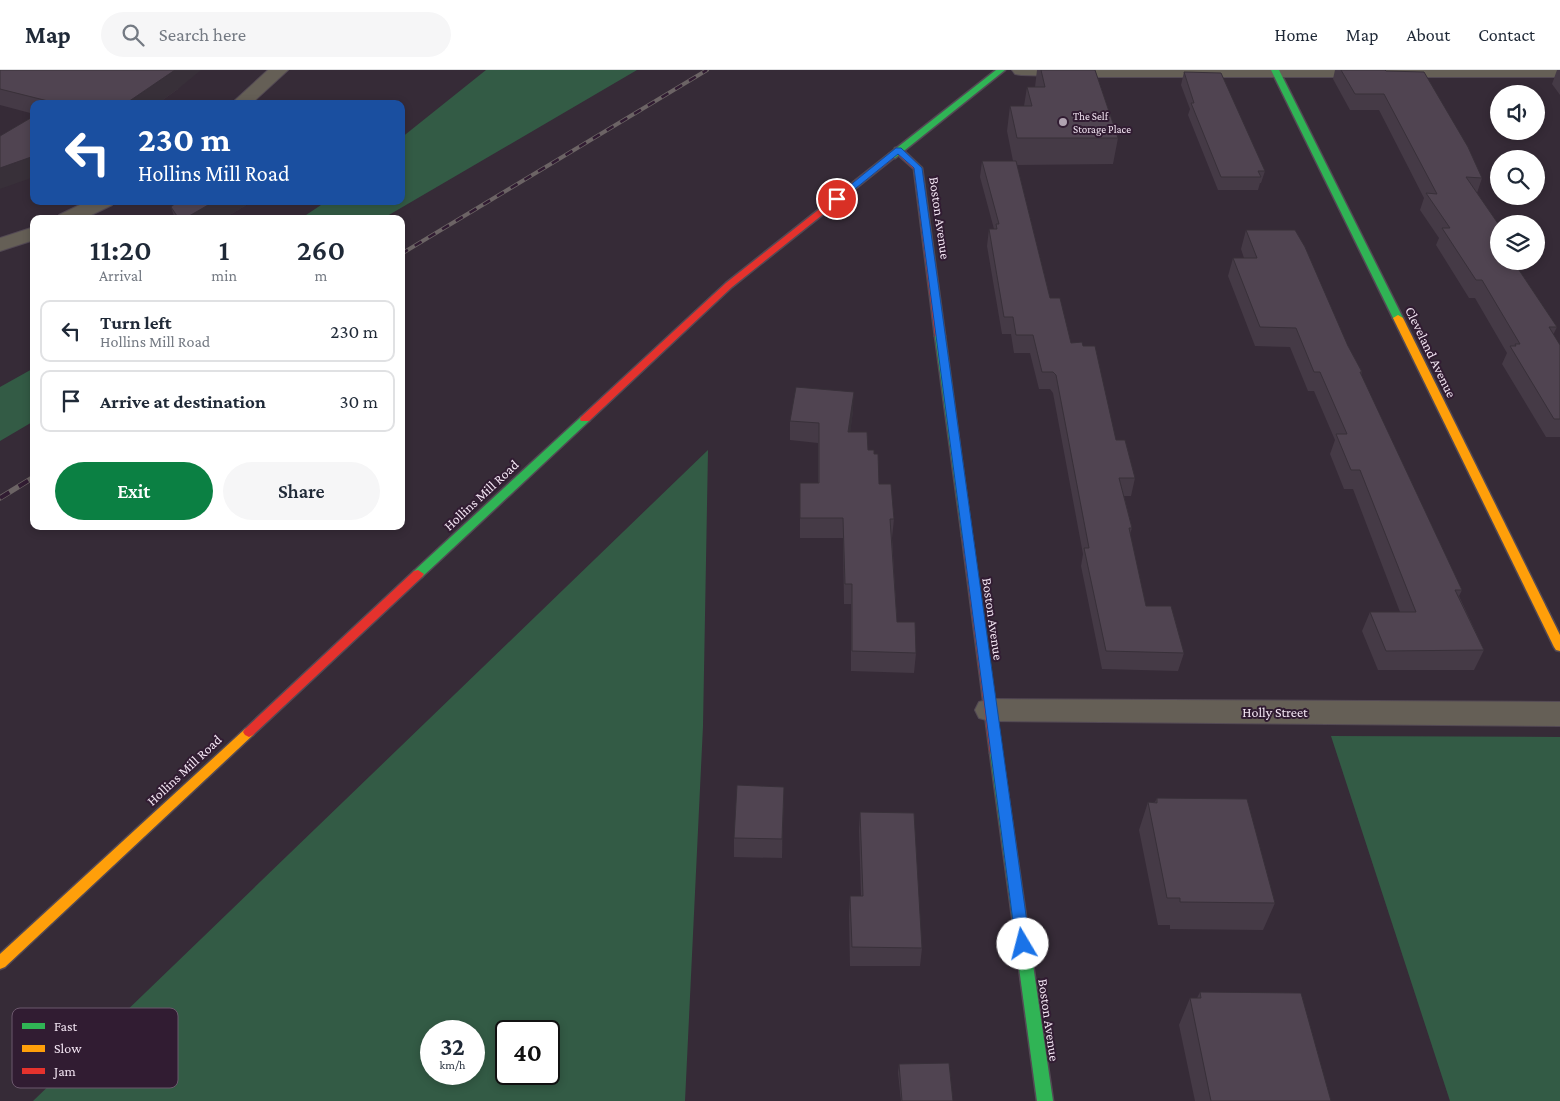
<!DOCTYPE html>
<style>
:root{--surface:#fff;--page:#f6f6f7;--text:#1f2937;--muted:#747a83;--line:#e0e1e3;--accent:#0b8043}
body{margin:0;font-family:"Crimson Pro",serif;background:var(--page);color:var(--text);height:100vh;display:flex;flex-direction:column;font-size:19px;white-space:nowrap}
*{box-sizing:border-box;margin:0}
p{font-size:16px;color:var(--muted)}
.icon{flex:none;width:28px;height:28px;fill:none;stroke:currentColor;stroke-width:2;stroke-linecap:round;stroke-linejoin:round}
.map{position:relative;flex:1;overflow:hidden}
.side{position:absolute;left:30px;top:145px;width:375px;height:315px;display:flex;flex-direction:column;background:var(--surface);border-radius:10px;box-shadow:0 2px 8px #0003}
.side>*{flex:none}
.guide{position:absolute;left:30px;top:30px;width:375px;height:105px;border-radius:10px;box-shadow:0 2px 8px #0003;background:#1a4fa0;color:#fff;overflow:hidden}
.buttons{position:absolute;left:1490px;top:15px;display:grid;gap:10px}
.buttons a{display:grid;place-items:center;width:55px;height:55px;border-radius:50%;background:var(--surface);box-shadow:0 2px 8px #0003;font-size:25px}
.speed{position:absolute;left:420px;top:950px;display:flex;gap:10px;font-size:25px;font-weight:700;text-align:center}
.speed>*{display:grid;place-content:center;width:65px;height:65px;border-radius:50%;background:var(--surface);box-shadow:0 2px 8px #0003;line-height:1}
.speed small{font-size:12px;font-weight:400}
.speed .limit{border:2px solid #111;border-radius:8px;background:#fff;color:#111}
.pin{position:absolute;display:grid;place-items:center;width:42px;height:42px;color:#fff;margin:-21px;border:2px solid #fff;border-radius:50%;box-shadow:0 1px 5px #0007}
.me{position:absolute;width:55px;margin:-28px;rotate:352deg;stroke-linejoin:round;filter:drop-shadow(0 0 4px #0008)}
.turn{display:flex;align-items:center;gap:18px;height:105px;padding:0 25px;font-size:22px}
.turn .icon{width:65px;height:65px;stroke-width:2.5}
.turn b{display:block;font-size:35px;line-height:42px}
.eta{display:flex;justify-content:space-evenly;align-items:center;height:85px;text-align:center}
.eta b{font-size:30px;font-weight:600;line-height:35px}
.primary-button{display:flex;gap:10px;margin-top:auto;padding:10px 25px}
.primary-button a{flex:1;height:58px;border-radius:30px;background:var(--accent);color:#fff;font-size:20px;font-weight:600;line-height:58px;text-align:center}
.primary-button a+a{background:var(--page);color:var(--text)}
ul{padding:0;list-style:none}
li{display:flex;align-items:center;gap:15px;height:62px;margin:0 10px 8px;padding:0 15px;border:2px solid var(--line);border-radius:10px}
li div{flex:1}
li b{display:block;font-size:19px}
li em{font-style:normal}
header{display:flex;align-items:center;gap:30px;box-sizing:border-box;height:70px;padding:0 25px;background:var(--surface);border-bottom:1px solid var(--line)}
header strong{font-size:24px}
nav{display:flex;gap:28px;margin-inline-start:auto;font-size:18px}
.search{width:350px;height:45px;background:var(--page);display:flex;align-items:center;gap:12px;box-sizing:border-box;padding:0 18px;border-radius:28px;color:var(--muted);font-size:19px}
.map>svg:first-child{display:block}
</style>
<header>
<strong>Map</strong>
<div class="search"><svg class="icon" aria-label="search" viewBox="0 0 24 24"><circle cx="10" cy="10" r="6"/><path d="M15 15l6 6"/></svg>Search here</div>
<nav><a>Home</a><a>Map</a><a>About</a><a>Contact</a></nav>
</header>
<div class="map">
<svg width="1560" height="1031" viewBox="0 0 1560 1031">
<rect width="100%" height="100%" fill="#362b37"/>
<!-- green -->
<g fill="#335b45" fill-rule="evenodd">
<path d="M486,0h151l-255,149h-82l27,-18h74v-63z"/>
<path d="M34,298v53l-34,20v-54z"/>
<path d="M708,380l-5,276 -18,375h-652zM431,961h43v43h-43zM506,961h43v43h-43z"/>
<path d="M1331,666l229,1v364h-110z"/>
</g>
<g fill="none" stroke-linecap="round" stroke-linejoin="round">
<defs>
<g id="street">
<path d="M268,0h20l-37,34h-20z"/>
<path d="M1012,0h548v7h-467l-72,-2 -6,-1z"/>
<path d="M88,131h27l-3,4 -29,14h-27l3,-4z"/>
<path d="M34,157v13l-34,11v-13z"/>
<path d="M990,629l570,3v24l-570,-5 -11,-3 -4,-8 4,-8z"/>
</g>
<g id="fast">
<path d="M996,0h9l-110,88h-6v-4z"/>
<path d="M1271,0h8l124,248 -2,2h-6l-2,-2z"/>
<path d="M940,263l5,3 27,200 -5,4 -5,-4 -27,-200z"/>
<path d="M585,346l5,3 -1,2 -167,156h-8l-2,-3 2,-3 167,-154z"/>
<path d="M996,678l4,2 2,3 51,348h-16l-47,-348 2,-3z"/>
</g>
<g id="slow">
<path d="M1398,245l5,3 157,317v16l-4,-1 -2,-3 -161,-329z"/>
<path d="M249,657l4,2 2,3 -2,3 -248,232 -5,2v-15l245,-225z"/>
</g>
<g id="jam">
<path d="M895,78h6l21,20 23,168 -5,3 -5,-3 -21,-167 -19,-17z"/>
<path d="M889,84l7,2 -164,131 -143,134h-8l-1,-2 1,-2 145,-134z"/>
<path d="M967,462l5,4 30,217 -2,3 -4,2 -4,-2 -2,-3 -28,-217z"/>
<path d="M418,500l6,4 -2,3 -169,158 -4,2 -4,-2 -2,-3 2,-3 169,-158z"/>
</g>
</defs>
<!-- street casing -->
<use href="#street" stroke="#534954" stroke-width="2"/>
<!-- fast casing -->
<use href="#fast" stroke="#534954" stroke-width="3"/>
<!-- slow casing -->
<use href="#slow" stroke="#534954" stroke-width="3"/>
<!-- jam casing -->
<use href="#jam" stroke="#534954" stroke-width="3"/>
<!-- street -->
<use href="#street" fill="#655f56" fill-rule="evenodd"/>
<!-- fast -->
<use href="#fast" fill="#30b455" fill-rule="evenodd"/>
<!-- slow -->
<use href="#slow" fill="#ff9f0a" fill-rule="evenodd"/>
<!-- jam -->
<use href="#jam" fill="#e5322d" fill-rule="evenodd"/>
<defs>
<path id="rail-far1" d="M401,184l306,-184"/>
<path id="rail" d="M0,428l34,-21"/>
</defs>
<!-- rail-far1 casing -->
<use href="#rail-far1" stroke="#6c6465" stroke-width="4"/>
<!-- rail casing -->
<use href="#rail" stroke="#6c6465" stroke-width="5.5"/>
<!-- rail-far1 -->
<use href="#rail-far1" stroke="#311c32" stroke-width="2.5" stroke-dasharray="8" stroke-linecap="butt"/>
<!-- rail -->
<use href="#rail" stroke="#311c32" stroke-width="4" stroke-dasharray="11" stroke-linecap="butt"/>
</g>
<!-- wall -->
<g fill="#453a46">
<path d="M0,0l178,19 -21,15h-123v10l-34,-9z"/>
<path d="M1037,0h58l23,68 -5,26 -96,1 33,133 66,142 19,38 -4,18h-7l8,32 -2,6 16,72 38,47 -6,18 -76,-2 -21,-103 2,-12 -30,-161 -3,-4h-11l-9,-36h-16l-3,-19h-9l-15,-88 2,-17h5l-14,-52 2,-16h31l-6,-30 3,-25h14l3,-19h8z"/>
<path d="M1335,0h50l97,108 -5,15 22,68 58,66 -4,8 7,10v92h-14l-44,-73 5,-11 -32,-55h-6l-33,-53 3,-7 -19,-28 4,-12 -45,-88h-29l-17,-31z"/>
<path d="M1557,0h3v25l-8,-11z"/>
<path d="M1184,2l81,99 -4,12h-1l-2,7h-40l-30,-75 2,-6 -9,-24z"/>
<path d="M253,131l-30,18h-48l-4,-12z"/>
<path d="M1246,160l102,116 14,26 -1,3 101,215 -3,6 25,54 -10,20h-96l-16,-39 8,-19h30l-47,-123h-9l-14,-35 5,-14 -21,-49h-6l-18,-44 -35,-1 -27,-70 5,-18h11l-3,-9z"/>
<path d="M853,341l-3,21 18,18 6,4 5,30 15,35 -2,19 5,84 19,31 -2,20 -63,-2v-67h-7l-1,-66h-43v-55h18v-40l-28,-3v-19z"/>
<path d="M784,717l-2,71 -48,-1v-19z"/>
<path d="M1157,728l118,105 -12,27 -93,-1v-4h-12l-19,-95 9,-28h7z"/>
<path d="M860,742l62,136 -2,18h-70l-1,-51 1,-19h11l-2,-65z"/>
<path d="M1200,922l131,109h-136l-16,-76 11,-27h7z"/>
<path d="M899,994l54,37h-52l-3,-28z"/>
</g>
<!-- shaded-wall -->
<g fill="#383039">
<path d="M175,0h26l-23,19 -21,15h-32z"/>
<path d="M34,86v21l-34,12v-21z"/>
<path d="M215,131h38l-30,18h-39z"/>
<path d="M854,322l-1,19 -5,40v-19z"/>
<path d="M784,717v20l-2,51v-19z"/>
</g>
<!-- building -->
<g fill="#504451" stroke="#383039">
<path d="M0,0h175l-50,34h-70l1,-1 -56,-14z"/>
<path d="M1041,0h54l23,68h-101l-7,-32h22l-5,-19h18z"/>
<path d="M1341,0h44l1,1 38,1 44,75 14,31 -16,-1 33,48v36h14l44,66h-8l11,18v74h-6l-44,-73h6l-1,-2h5l-38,-64h-6l-34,-52h8l-24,-35 11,1 -53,-100h-29z"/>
<path d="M1184,2l37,1 44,98h-7l3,6h-40l-30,-74h3z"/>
<path d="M34,46v40l-34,12v-32z"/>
<path d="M982,91h34l34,137h10l11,45 11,-1 1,4h12l21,94h9l10,38h-16l13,50h-3l17,78h25l13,47 -78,-2 -22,-103h5l-33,-173 -3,-3h-11l-9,-37h-17l-3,-18h-9l-15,-88h8l-1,-5h3z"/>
<path d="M178,131h37l-31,18h-5l-8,-12z"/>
<path d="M1246,160h49l10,17 43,99 14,26h-2l102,218h-7l29,60 -98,1 -16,-39h46l-56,-142h-9l-15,-36h11l-27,-62h-6l-18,-44 -36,-1 -27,-69h24z"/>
<path d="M796,317l58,5 -6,40h19l1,18h6v4h4l1,30h12l3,35h-4l7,103h18l1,31 -64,-2v-67h-7l-2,-66h-43v-35h19v-60l-29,-2z"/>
<path d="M737,715l47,2 -2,52 -48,-1z"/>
<path d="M1157,728l90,1 28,104 -95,-1v-4h-13l-19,-96 9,1z"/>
<path d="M860,742l54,1 8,135 -70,-1 -2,-51h13z"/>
<path d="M1200,922l101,1 30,108h-120l-21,-103h11z"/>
<path d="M949,993l4,38h-51l-3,-37z"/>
</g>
<!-- route -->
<path fill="#1a73e8" stroke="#114b97" d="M896,78h5l21,20 108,776 -2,4 -5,2 -5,-2 -2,-4 -102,-776 -16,-14 -58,47 -7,-2z"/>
<!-- markers -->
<circle fill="#b0a3b1" stroke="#311c32" stroke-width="2" cx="1063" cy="52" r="5"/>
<g text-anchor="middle" stroke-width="4" stroke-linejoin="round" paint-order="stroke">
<!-- far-poi labels -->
<g font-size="11" fill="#f2e4f2" stroke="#311c32" text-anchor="start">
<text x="1073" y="50">The Self<tspan x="1073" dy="13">Storage Place</tspan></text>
</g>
<!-- street labels -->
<g font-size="14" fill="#f2e4f2" stroke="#311c32">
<text transform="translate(940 148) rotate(82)" y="5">Boston Avenue</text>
<text transform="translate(1431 282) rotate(64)" y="5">Cleveland Avenue</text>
<text transform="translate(481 425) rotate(-43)" y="5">Hollins Mill Road</text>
<text transform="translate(993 549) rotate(82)" y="5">Boston Avenue</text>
<text x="1275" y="647">Holly Street</text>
<text transform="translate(184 700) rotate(-43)" y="5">Hollins Mill Road</text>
<text transform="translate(1049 950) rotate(82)" y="5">Boston Avenue</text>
</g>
</g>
<!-- legend -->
<rect x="12" y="938" width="166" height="80" rx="8" fill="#311c32" stroke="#6b586c" stroke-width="1"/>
<rect x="22" y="953" width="23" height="6" fill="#30b455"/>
<rect x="22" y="975" width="23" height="7" fill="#ff9f0a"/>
<rect x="22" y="998" width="23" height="6" fill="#e5322d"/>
<g font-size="14" fill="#f2e4f2">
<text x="54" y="961">Fast</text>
<text x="54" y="983">Slow</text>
<text x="54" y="1006">Jam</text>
</g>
</svg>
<div class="buttons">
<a><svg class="icon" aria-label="sound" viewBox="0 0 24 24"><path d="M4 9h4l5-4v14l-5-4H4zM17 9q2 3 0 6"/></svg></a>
<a><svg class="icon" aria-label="search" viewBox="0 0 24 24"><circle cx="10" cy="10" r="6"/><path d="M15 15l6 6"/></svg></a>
<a><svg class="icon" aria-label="layers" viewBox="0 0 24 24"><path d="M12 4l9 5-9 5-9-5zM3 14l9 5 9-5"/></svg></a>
</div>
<div class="speed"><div>32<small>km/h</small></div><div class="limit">40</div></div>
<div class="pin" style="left:837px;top:129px;background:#d93025"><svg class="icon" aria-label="arrive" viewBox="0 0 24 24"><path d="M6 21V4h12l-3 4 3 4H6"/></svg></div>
<svg class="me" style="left:1023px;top:874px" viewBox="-20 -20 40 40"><circle r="19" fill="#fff"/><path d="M0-13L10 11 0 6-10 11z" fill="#1a73e8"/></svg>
<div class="guide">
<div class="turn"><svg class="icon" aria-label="left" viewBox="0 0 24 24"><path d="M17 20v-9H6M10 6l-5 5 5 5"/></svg><div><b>230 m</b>Hollins Mill Road</div></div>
</div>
<section class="side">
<div class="eta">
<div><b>11:20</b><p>Arrival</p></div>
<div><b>1</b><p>min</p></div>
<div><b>260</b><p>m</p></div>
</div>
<ul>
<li><svg class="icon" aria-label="left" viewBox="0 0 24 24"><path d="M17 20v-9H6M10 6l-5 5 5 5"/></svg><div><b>Turn left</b><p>Hollins Mill Road</p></div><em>230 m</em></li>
<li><svg class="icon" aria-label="arrive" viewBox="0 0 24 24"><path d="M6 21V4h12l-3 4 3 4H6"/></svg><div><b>Arrive at destination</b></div><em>30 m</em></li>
</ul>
<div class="primary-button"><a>Exit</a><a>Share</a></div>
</section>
</div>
